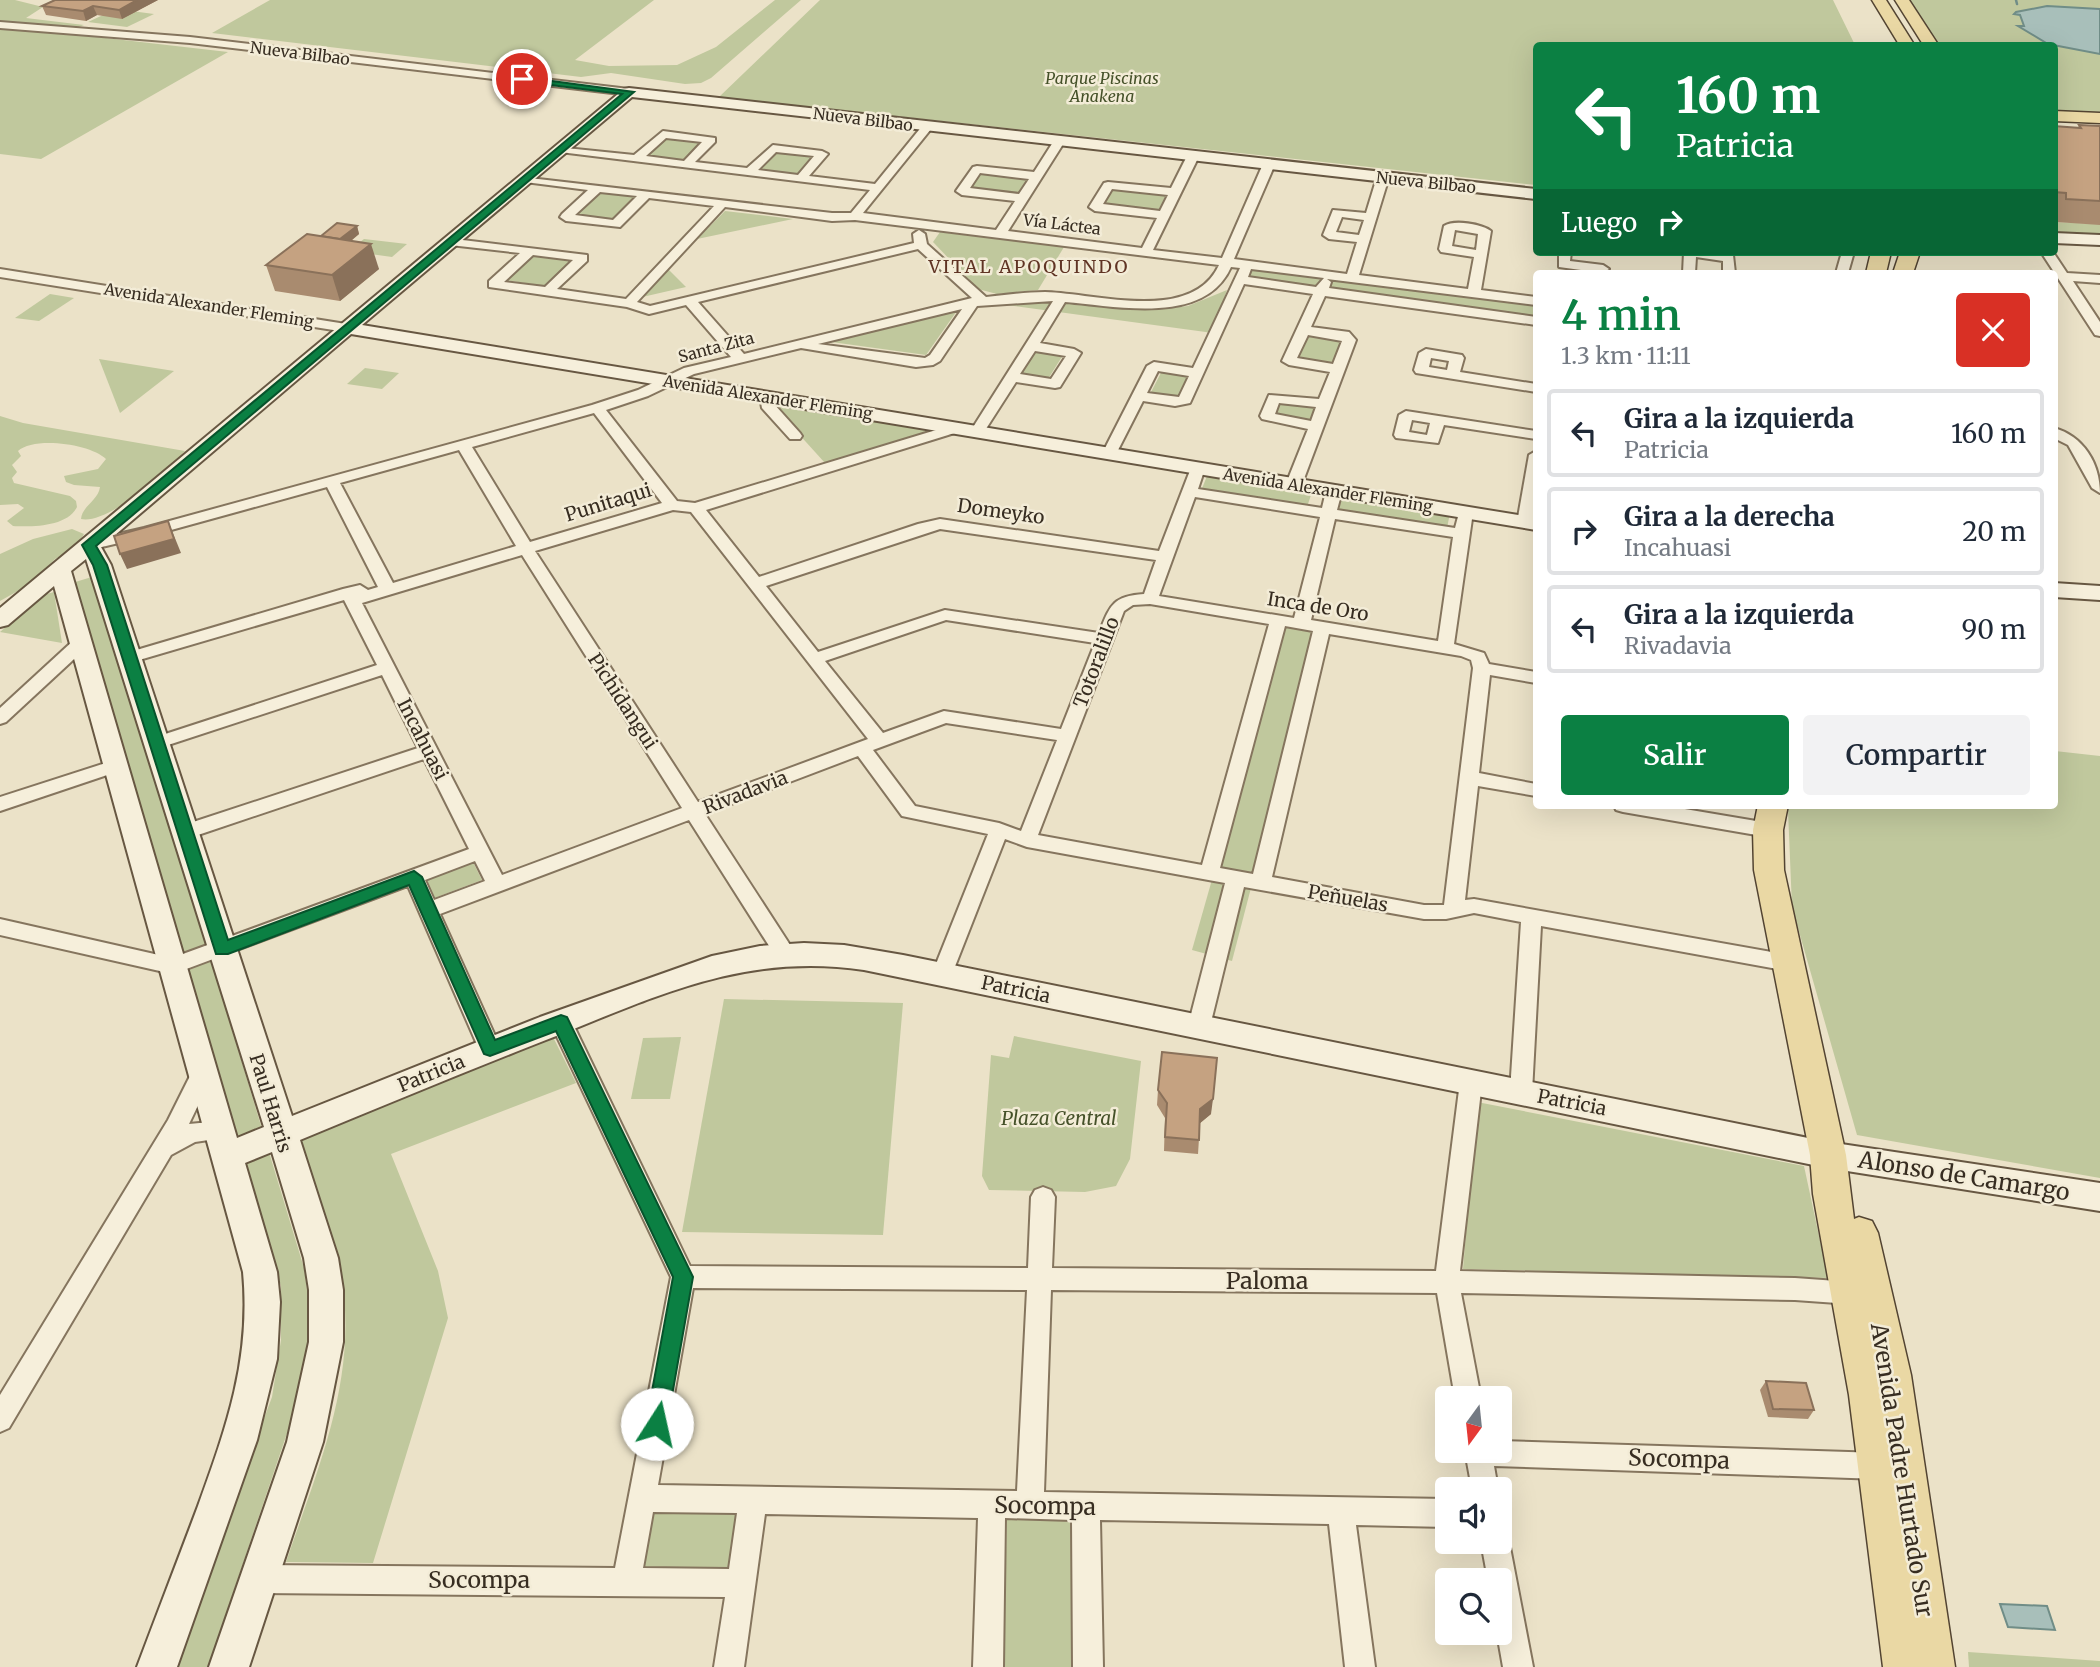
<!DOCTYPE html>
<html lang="es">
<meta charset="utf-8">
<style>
:root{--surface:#fff;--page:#f2f2f3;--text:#1f2937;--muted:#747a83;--line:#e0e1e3;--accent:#0b8043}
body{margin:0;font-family:Merriweather,serif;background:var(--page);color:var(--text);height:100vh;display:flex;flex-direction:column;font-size:26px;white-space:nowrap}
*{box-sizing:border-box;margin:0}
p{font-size:23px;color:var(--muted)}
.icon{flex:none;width:38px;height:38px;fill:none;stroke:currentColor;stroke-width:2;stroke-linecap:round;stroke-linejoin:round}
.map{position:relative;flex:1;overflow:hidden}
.sheet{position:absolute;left:1533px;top:270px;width:525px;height:539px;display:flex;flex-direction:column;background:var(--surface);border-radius:7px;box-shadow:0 7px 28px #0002}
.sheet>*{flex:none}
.top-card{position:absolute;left:1533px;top:42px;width:525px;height:214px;border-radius:7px;box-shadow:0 7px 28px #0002;background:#0b8043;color:#fff;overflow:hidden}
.needle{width:46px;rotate:195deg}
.buttons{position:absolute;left:1435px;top:1386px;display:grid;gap:14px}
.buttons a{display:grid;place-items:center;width:77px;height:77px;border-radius:7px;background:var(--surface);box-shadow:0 7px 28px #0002;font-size:35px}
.pin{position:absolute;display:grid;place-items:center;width:60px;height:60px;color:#fff;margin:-30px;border:4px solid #fff;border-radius:50%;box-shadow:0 2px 7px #0007}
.me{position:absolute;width:77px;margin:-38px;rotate:10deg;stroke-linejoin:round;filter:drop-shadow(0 0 5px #0008)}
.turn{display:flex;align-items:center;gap:24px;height:147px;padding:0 28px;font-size:32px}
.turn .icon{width:91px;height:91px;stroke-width:2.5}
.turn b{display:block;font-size:49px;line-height:60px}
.then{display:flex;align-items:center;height:66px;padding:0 28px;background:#0003;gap:14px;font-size:26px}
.round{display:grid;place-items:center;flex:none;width:74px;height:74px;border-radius:7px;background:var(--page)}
.headline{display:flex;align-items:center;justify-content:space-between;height:119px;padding:0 28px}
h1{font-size:42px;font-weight:600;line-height:52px;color:var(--accent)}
.primary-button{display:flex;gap:14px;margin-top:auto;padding:14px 28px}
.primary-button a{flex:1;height:80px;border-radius:7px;background:var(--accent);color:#fff;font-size:28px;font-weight:600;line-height:80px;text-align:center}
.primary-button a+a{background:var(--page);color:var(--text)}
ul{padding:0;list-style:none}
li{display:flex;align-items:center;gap:21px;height:88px;margin:0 14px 10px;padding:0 14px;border:4px solid var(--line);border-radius:7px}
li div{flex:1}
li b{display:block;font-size:26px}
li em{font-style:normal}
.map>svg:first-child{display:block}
</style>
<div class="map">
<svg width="2100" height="1667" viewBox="0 0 2100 1667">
<rect width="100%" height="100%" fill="#ebe2c8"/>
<!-- green -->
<g fill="#c0c89d">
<path d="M0,0h15l28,7 -17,11 58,7 -11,4 -37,1 192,22 -187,107 -41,-5z"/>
<path d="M270,0h384l-79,60 34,6 68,-1 39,-18 59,-47h26l-90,78 -10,5 -16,1 -74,-11 -30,4 -369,-44z"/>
<path d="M820,0h1013l22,45 -319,1v139l-817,-88z"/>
<path d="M1905,0h195v113l-45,-2 -1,-65 -118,-1z"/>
<path d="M116,9l38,5 -27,13 -39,-5z"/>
<path d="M667,136l37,4 -22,21 -37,-4z"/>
<path d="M776,151l39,5 -19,20 -39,-4z"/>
<path d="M983,171l51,6 -13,20 -52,-7z"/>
<path d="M1112,187l55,6 -9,18 -56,-6z"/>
<path d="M599,192l37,5 -22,22 -37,-5z"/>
<path d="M725,211l68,8 -96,20z"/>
<path d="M2054,222l46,2v11l-45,-2z"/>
<path d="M940,232l124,15 -26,43 -41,4 -19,-5 -45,-47z"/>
<path d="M364,239l43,5 -15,13 -43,-6z"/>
<path d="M531,256l39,5 -25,25 -40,-6z"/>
<path d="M667,268l19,19 -48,11z"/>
<path d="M1252,268l284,37v14l-288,-39z"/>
<path d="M1227,290l-14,43 -229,-31 27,-3 142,11 35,-4z"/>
<path d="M50,294l24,4 -35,23 -24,-3z"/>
<path d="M959,308l-33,47 -102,-14z"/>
<path d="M1304,333l37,5 -7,26 -39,-5z"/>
<path d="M1031,350l32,5 -15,24 -33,-5z"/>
<path d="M99,359l75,12 -54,42z"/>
<path d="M365,368l34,5 -17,16 -35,-5z"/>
<path d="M1163,369l26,4 -12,25 -27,-4z"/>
<path d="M767,399l173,29 -115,35z"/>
<path d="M1281,401l38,5 -7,17 -37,-6z"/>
<path d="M0,416l23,7 162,28c-17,21 -78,74 -104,68 1,-13 17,-18 19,-32l-26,-2 -8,-3 -2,-6 34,-7 8,-10c-15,-15 -72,-23 -88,-8l3,5 -9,9 5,7 -5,6 2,5 56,13 6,5 1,6c-10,20 -45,20 -64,19l-6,-5 17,-13 -6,-4 -18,1z"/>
<path d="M1207,476l105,16 -5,15 -106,-16z"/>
<path d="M1342,497l108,16 -3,15 -109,-16z"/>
<path d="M72,529l12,5 -8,13 -21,12 -23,24 -32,18v-47l33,-15z"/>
<path d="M95,576l209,692 8,60 -8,55 -96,284h-36l100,-270 9,-57v-54l-209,-703z"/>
<path d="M54,592l8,51 -62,-11 43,-37z"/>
<path d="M1284,626l34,4 -86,331 -40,-11z"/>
<path d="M2055,751l45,5v422l-243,-43 -65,-228 -4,-97 2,-5h264z"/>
<path d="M472,860l10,20 -53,20 -9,-21z"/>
<path d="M724,999l179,4 -20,232 -201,-3z"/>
<path d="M552,1035l24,48 -185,71 47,117 10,47 -75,245 -87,-1c35,-103 79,-199 50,-311 -10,-37 -27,-74 -40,-110z"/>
<path d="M1014,1036l127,25 -11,98 -14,27 -31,6 -96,-2 -7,-14 9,-121 18,3z"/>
<path d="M681,1037l-11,62h-39l12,-61z"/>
<path d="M1477,1102l327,64 24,112 -365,-9z"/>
<path d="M652,1511l87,1 -8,58h-89z"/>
<path d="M1072,1514v153h-69l4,-152z"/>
<path d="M1968,1652l132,9v6h-131z"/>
</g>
<!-- water -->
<g fill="#a8bfba" stroke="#708d87" stroke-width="2">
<path d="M2047,6l53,3v45l-52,-10 -30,-18h6l-4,-11 -6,-1 2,-2z"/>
<path d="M2000,1604l47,2 8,24 -47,-3z"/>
</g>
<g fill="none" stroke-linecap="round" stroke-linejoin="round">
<!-- stream -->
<path stroke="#708d87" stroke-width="2.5" d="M2016,0l1,4"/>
<defs>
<g id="street">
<path d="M0,22l190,15 439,52 5,3 -5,3 -439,-52 -190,-15z"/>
<path d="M927,124l4,1v4l-68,84 133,17 19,-29 -53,-6 -6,-4 17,-24 4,-1 57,6 21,-33 4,-1 6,3 -57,90 134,17 15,-30 -62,-7 -6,-4 15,-24 4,-1 63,6 16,-32 6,-3 6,3 -46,94 69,8 41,-94 6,-3 6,3 -41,95 113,15 10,-32 -28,-3 -6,-4 10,-25 33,3 11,-36 6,-3 6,3 -30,98 109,14 6,-32 -33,-5 -2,-3 5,-23c10,-7 38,-2 47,5l-10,59 55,7v8l-209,-26 4,3 -2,6 207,29v8l-211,-29 -14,31 38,5 7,8 -54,144 -8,5 -8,-5 22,-55 -46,-10 -2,-3 9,-21 50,4 11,-27 -41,-7 -7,-4 31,-67 -69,-10 -54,119 -15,3 -32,-5 -27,53 -7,4 -7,-4 45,-88 7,-4 39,6 47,-100 -9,-1c-26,59 -114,39 -166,35l-25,41 34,6 7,4 -21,34 -5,1 -39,-6 -34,53 -5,1 -7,-4 83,-131 -76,5 -37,55 -7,4 -17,2 -115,-19 -107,26 -46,22 -42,14 71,91 18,2 261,-79 7,4 -2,3 -255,79 53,67 159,-53 22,-5 219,32 32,-83 7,-4 7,4 -7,21 124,19 4,-17 8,-5 8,5 -5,19 118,18 5,-19h10l3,3 -19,132 30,9 5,11 47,8v11l-46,-8 -11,98 57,11v12l-58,-10 -13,114 9,-1 314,56 7,2 3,6 -3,6 -7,2 -247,-45 -9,166 -3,6 -8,3 -8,-3 -3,-6 11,-170 -47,-9 -28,6h-22l-180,-32 -34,139 -3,6 -8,3 -8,-3 -3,-6 37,-143 -198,-36 -22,-8 -53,135 -3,6 -7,2 -7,-2 -3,-6 56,-140 -86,-18 -44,-60 -153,58 87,134 3,6 -3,6 -7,2 -7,-2 -89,-140 -249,94 61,135 -3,6 -8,3 -8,-3 -3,-6 -71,-163 -235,88 -173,-39v-16l172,39 297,-109 -45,-90 -232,78h-14l-3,-5 3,-5 240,-79 -36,-73 -220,72 -6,2 -9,-6 3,-4 227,-74 -33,-65 -215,63 -9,-5 3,-4 220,-65 17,-4 8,5 10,-3 -51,-100 -174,48 -64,15 -8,-5 2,-3 61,-14 448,-123 46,-15 46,-22 47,-11 -45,-52 -37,9 -22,-7 -138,-20v-6l31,-28 -70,-8 -6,-4 2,-3 141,17v6l-30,28 69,10 88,-93 -65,-8 -29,29 -54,-6 -6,-4 2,-3 26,-24 -63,-8 -6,-3 2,-2 311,36h19l19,-23 -310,-38 -4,-1v-4l78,8 29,-24 52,7v4l-20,20 52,6 26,-23 49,6 6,3 -19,22 66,8 48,-59zM666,138l36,4 -18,19 -38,-5zM776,152l38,4 -16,19 -40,-5zM980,173l49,6 -10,15 -49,-6zM1112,189l56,6 -8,16 -57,-7zM600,192l37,4 -24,24 -38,-5zM725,207l107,14 23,-1 364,45c-27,59 -124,28 -174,27 -19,0 -39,3 -59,5l-59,-53 -2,-10 -6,-4 -6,4 1,9 -264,63 -13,-4zM1342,217l22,3 -5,15 -23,-3zM1455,230l23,4 -2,16 -24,-4zM918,249l54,49 -228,56 -46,-52zM533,255l40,5 -28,27 -41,-5zM1251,269l73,9 -8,9 -68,-10zM962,309l-32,46 -5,3 -107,-14zM1308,335l34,6 -9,23 -36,-6zM1035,351l31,5 -15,23 -31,-5zM1158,371l31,5 -10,21 -32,-4zM1279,403l37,4 -5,14 -36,-7zM594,413l68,90 -132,39 -58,-95zM459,450l57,96 -123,37 -53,-100zM1195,497l125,20 -26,101 -135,-22zM673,510l18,2 177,227 -170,63 -163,-251zM1335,519l118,18 -15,104 -127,-21zM940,529l216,31 -12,34c-32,2 -34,12 -45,39l-154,-23 -127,42 -52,-66zM522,555l160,253 -180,67 -140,-272zM1150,604l119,20 -67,241 -164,-30 86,-224 9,-6zM946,620l149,23 -34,86 -117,-18 -61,22 -58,-72zM1285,626l28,5 -60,243 -33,-6zM1329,634l132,22 10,4 2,8 -29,237h-20l-152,-28zM946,723l111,17 -36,91 -22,-8 -84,-17 -42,-56zM475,861l10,20 -51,19 -9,-20z"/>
<path d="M1559,252h12l-1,9 33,4 6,4 -6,4 -44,-6z"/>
<path d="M1684,252l49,3 2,18h-12v-12l-27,-4 -1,16h-12z"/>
<path d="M1842,252h12l-6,21h-12z"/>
<path d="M2041,252h12l14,21 33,2v8l-27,-2 27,41v14l-5,-1z"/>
<path d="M0,269l346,55 7,4 -7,4 -346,-55z"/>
<path d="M1426,349l36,6 2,3 -4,14 76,12v8l-120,-19 -2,-3 5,-17zM1431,358l18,3 -2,9 -18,-3z"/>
<path d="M767,393l5,1 2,10 26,29 2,3 -2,3h-10l-28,-31 -2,-11z"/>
<path d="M1406,411l130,20v8l-92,-14 -6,18 -42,-5 -2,-3 5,-20zM1412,420l18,3 -3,12 -18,-3z"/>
<path d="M2054,428c29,8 46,35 46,65l-8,-5 -24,-43 -14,-7z"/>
<path d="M1536,451v48l-3,24 -8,5 -8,-5 12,-68z"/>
<path d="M80,639l9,5 -3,4 -80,74 -6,2v-16l74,-68z"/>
<path d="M115,760l7,2 2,4 -2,4 -122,41v-14z"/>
<path d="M1614,805h47l107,18 7,2 3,5 -3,5 -7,2 -145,-25 -7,-2z"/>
<path d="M561,1014l8,2 3,6 118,244 338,2 3,-71 4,-7 8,-3 8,3 4,7 -3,71 384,3 24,-189 3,-6 8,-3 8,3 3,6 -22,189 335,7 56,4 9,3 3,8 -3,8 -9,3 -56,-4 -334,-7 20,105h-26l-18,-105 -386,-3 -7,202 403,7v28l-91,-2 19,142h-30l-16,-143 -229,-4 3,147h-30l-1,-147 -67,-2 -2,149h-30l5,-149 -213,-4 -21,153h-30l11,-70 -466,-4 -10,-4 -4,-10 4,-10 10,-4 356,3 56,-291 -121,-255 3,-6zM693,1288l334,2 -10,201 -359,-6zM653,1512l84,1 -8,56 -86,-1z"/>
<path d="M204,1061l8,3 3,6 -26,54 32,-3 8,2 3,7 -3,7 -34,5 -24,13 -162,273 -9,4v-37l168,-275 28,-56z"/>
<path d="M1500,1441l380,12 9,4 4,9 -4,9 -9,4 -386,-13 4,23h-26l-7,-38h35z"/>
<path d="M1500,1530l5,2 4,10 24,125h-30l-6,-34h3v-53h-12l-7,-38h19z"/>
</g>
<g id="secondary">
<path d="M629,88l907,101v10l-904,-102 -270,228 1174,193v12l-1185,-196 -250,213 10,18 181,551 248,-99 172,-61 48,-10 44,-3 40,2 59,10 925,187 272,41v28l-272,-43 -964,-198c-120,-18 -209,27 -318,70 -82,32 -164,66 -246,100l38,118 5,32v52l-20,100 -74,225h-40l78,-225 22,-100v-52l-5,-32 -32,-106 -27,11 32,109 3,30 -3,57 -20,81 -80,227h-40c20,-54 41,-107 61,-161 29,-80 53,-148 45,-234l-189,-686 -46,39 -8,2v-19l624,-519zM86,559l178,568 -27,11 -166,-567z"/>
<path d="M2054,233l46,2v10l-46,-2z"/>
<path d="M2054,583l46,3v14l-46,-3z"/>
</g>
<g id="primary">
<path d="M1872,0h14l29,46h-15z"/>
<path d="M1895,0h14l30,46h-15z"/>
<path d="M2054,111l46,2v10l-46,-2z"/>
<path d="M1871,252h20l-5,21h-20z"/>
<path d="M1900,252h20l-7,21h-20z"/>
<path d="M1758,805h30l-5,25 1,40 62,285 8,64 5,-2 13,4 6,12 33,142 44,292h-72l-34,-272 -36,-201 -3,-39 -56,-285 -1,-40z"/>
</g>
</defs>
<!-- street casing -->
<use href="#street" stroke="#85755e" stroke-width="4"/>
<!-- secondary casing -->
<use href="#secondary" stroke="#675742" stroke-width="4"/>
<!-- primary casing -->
<use href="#primary" stroke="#534432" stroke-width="3"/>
<!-- street -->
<use href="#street" fill="#f6efdb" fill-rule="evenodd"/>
<!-- secondary -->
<use href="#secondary" fill="#f6efdb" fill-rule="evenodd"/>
<!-- primary -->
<use href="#primary" fill="#ead8a4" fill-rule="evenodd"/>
</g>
<!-- wall -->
<g fill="#a98b6f">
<path d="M55,0h103l-36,19 -25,-4 -11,6 -40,-6 -4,-9z"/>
<path d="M2079,125l21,1v99l-44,-3v-7h-2v-89l24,2z"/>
<path d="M357,226l2,8 -8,7 28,28 -39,32 -65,-10 -9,-26 55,-29z"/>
<path d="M1158,1090l53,24 -11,9 -2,31 -34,-3 1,-33 -8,-13z"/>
<path d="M1766,1381l48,29 -6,9 -40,-2 -8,-27z"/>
</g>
<!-- shaded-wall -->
<g fill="#8a715a">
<path d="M137,0h21l-36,19 -3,-9z"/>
<path d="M93,6l4,9 -11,6 -3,-10z"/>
<path d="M357,226l2,8 -17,14 -2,-9z"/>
<path d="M371,244l8,25 -39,32 -8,-26z"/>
<path d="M168,521l13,32 -54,16 -7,-15z"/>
<path d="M1213,1099l-2,15 -12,10 1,-15z"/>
</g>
<!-- building -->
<g fill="#c5a281" stroke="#8a715a" stroke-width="2">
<path d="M55,0h82l-18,10 -26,-4 -10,5 -41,-5z"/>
<path d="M2079,125l21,1v75l-34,-2v-6l-12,-1v-66l27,2z"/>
<path d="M337,223l20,3 -17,13 -19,-3z"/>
<path d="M307,234l64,10 -39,31 -66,-10z"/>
<path d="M168,521l6,18 -54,15 -6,-18z"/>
<path d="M1162,1052l55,6 -4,41 -13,10 -1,31 -34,-3 2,-34 -9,-13z"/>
<path d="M1766,1381l40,2 8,27 -41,-1z"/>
</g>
<!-- route -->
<path fill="#0b8043" stroke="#07532c" stroke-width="2" d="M522,77l112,15 -538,454 11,19 121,375 186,-69 8,6 73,163 66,-25 6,2 126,260 -26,147 -3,8 -7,3 -8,-3 -3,-8 27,-147 -117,-246 -66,25 -6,-2 -75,-169 -181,69h-12l-123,-389 -11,-20 540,-451 -103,-13z"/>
<g text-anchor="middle" stroke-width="5" stroke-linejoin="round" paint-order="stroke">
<!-- far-street labels -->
<g font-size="16" fill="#372d21" stroke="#f3ecd7">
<text transform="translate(300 53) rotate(7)" y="6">Nueva Bilbao</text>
<text transform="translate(863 119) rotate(7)" y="6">Nueva Bilbao</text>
<text transform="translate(1426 182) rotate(6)" y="6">Nueva Bilbao</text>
<text transform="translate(1062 224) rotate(7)" y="6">Vía Láctea</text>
<text transform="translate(209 305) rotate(9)" y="6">Avenida Alexander Fleming</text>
<text transform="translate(716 347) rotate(-15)" y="6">Santa Zita</text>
<text transform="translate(768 397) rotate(9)" y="6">Avenida Alexander Fleming</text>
<text transform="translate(1328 490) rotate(9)" y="6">Avenida Alexander Fleming</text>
</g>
<!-- far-park labels -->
<g font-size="16" font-style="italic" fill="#455129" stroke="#f3ecd7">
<text x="1102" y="84">Parque Piscinas<tspan x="1102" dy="18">Anakena</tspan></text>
</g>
<!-- far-neighbourhood labels -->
<g font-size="18" letter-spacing="2" fill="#603424" stroke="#f3ecd7">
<text x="1029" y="273">VITAL APOQUINDO</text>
</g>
<!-- street labels -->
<g font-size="19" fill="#372d21" stroke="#f3ecd7">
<text transform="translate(608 502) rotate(-17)" y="7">Punitaqui</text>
<text transform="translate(1001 511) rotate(8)" y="7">Domeyko</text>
<text transform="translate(1318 606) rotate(9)" y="7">Inca de Oro</text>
<text transform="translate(1096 662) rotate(-69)" y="7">Totoralillo</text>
<text transform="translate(623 701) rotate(57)" y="7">Pichidangui</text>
<text transform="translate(423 739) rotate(63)" y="7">Incahuasi</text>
<text transform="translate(745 792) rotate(-21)" y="7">Rivadavia</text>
<text transform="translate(1348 898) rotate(10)" y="7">Peñuelas</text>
<text transform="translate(1016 989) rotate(12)" y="7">Patricia</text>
<text transform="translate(431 1073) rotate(-22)" y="7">Patricia</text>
<text transform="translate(1572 1102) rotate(11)" y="7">Patricia</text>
<text transform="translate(271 1103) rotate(73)" y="7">Paul Harris</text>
</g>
<!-- park labels -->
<g font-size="19" font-style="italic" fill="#455129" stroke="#f3ecd7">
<text x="1059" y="1125">Plaza Central</text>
</g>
<!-- near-street labels -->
<g font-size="23" fill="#372d21" stroke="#f3ecd7">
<text transform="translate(1964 1176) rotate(9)" y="8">Alonso de Camargo</text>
<text x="1267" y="1289">Paloma</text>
<text transform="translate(1679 1459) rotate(2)" y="8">Socompa</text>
<text transform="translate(1902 1470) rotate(81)" y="8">Avenida Padre Hurtado Sur</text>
<text transform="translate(1045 1506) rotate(1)" y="8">Socompa</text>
<text x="479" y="1588">Socompa</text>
</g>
</g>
</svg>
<div class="buttons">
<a><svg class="needle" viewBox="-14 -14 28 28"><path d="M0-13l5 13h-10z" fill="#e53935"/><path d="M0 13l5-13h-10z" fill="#747a83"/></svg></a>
<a><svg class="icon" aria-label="sound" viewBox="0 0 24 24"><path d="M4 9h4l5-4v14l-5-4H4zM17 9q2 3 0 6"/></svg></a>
<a><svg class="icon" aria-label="search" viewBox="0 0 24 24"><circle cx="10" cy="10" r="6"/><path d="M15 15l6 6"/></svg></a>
</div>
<div class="pin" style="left:522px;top:79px;background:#d93025"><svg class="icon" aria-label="arrive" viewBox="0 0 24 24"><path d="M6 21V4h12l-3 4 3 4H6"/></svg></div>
<svg class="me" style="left:657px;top:1424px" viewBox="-20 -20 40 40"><circle r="19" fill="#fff"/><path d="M0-13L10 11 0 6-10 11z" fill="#0b8043"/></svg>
<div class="top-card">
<div class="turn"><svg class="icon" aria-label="left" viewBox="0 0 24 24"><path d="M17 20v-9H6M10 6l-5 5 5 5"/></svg><div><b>160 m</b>Patricia</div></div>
<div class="then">Luego<svg class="icon" aria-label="right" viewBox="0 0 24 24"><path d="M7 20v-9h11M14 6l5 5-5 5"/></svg></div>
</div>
<section class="sheet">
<div class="headline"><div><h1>4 min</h1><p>1.3 km · 11:11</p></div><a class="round" style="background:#d93025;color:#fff"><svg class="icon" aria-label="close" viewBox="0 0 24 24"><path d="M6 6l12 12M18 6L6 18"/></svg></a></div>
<ul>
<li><svg class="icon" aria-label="left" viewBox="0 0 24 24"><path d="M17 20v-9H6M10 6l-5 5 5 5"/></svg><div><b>Gira a la izquierda</b><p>Patricia</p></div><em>160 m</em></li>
<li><svg class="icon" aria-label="right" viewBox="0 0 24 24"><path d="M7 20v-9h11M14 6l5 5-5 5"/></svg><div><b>Gira a la derecha</b><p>Incahuasi</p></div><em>20 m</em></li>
<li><svg class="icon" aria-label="left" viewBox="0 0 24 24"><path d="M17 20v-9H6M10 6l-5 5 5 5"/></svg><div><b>Gira a la izquierda</b><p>Rivadavia</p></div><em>90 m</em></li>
</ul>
<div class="primary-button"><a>Salir</a><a>Compartir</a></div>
</section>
</div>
